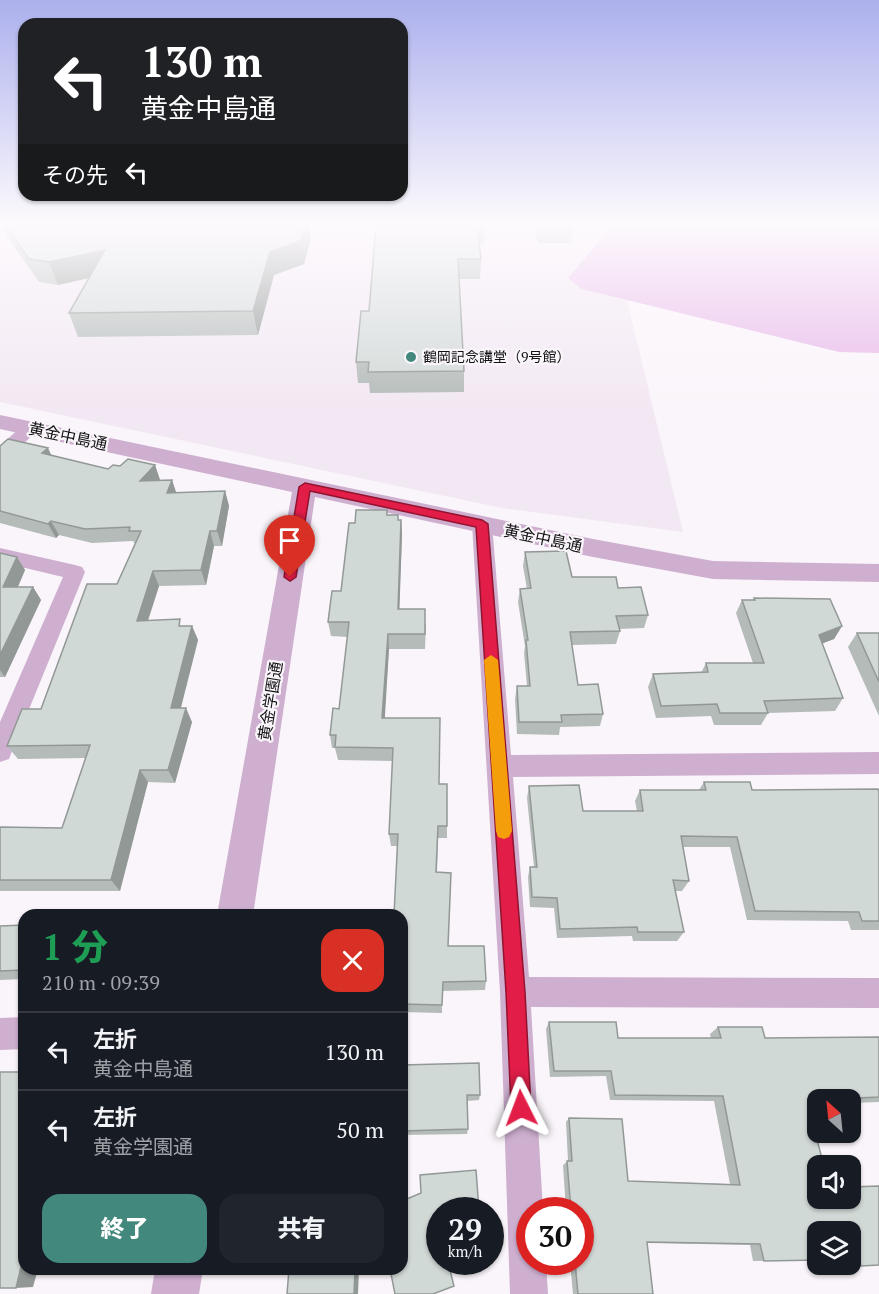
<!DOCTYPE html>
<html lang="ja">
<meta charset="utf-8">
<style>
:root{--surface:#171b24;--page:#20242c;--text:#f1f3f6;--muted:#9ea1a6;--line:#363941;--accent:#43887d}
body{margin:0;font-family:"PT Serif","Noto Sans JP",serif;background:var(--page);color:var(--text);height:100vh;display:flex;flex-direction:column;font-size:22px;white-space:nowrap}
*{box-sizing:border-box;margin:0}
p{font-size:20px;color:var(--muted)}
.icon{flex:none;width:33px;height:33px;fill:none;stroke:currentColor;stroke-width:2;stroke-linecap:round;stroke-linejoin:round}
.map{position:relative;flex:1;overflow:hidden}
.drawer{position:absolute;left:18px;top:909px;width:390px;height:366px;display:flex;flex-direction:column;background:var(--surface);border-radius:18px;box-shadow:0 2px 4px #0004}
.drawer>*{flex:none}
.guide{position:absolute;left:18px;top:18px;width:390px;height:183px;border-radius:18px;box-shadow:0 2px 4px #0004;background:#202124;color:#fff;overflow:hidden}
.needle{width:39px;rotate:333deg}
.tools{position:absolute;left:807px;top:1089px;display:grid;gap:12px}
.tools a{display:grid;place-items:center;width:54px;height:54px;border-radius:12px;background:var(--surface);box-shadow:0 2px 4px #0004;font-size:30px}
.speed{position:absolute;left:426px;top:1197px;display:flex;gap:12px;font-size:30px;font-weight:700;text-align:center}
.speed>*{display:grid;place-content:center;width:78px;height:78px;border-radius:50%;background:var(--surface);box-shadow:0 2px 4px #0004;line-height:1}
.speed small{font-size:15px;font-weight:400}
.speed .limit{border:9px solid #d22;background:#fff;color:#111}
.pin{position:absolute;display:grid;place-items:center;width:51px;height:51px;color:#fff;margin:-62px -26px;border-radius:50% 50% 50% 0;rotate:-45deg;box-shadow:0 0 6px #0007}
.pin .icon{rotate:45deg}
.me{position:absolute;width:66px;margin:-33px;rotate:357deg;stroke-linejoin:round;filter:drop-shadow(0 0 4px #0008)}
.turn{display:flex;align-items:center;gap:21px;height:126px;padding:0 24px;font-size:27px}
.turn .icon{width:78px;height:78px;stroke-width:2.5}
.turn b{display:block;font-size:42px;line-height:51px}
.then{display:flex;align-items:center;height:57px;padding:0 24px;background:#0003;gap:12px;font-size:22px}
.round{display:grid;place-items:center;flex:none;width:63px;height:63px;border-radius:18px;background:var(--page)}
.overview{display:flex;align-items:center;justify-content:space-between;height:102px;padding:0 24px}
h1{font-size:36px;font-weight:800;line-height:45px;color:#1e9e55}
.button{display:flex;gap:12px;margin-top:auto;padding:12px 24px}
.button a{flex:1;height:69px;border-radius:18px;background:var(--accent);color:#fff;font-size:24px;font-weight:800;line-height:69px;text-align:center}
.button a+a{background:var(--page);color:var(--text)}
ul{padding:0;list-style:none}
li{display:flex;align-items:center;gap:18px;height:78px;padding:0 24px;border-top:2px solid var(--line)}
li div{flex:1}
li b{display:block;font-size:22px}
li em{font-style:normal}
.map>svg:first-child{display:block}
</style>
<div class="map">
<svg width="879" height="1294" viewBox="0 0 879 1294">
<rect width="100%" height="100%" fill="#faf5fa"/>
<!-- built -->
<path fill="#f2e8f3" d="M0,226h609l74,306 -181,-24 -502,-106z"/>
<!-- green -->
<path fill="#e8b9ea" d="M612,226h267v127l-40,-1 -257,-63 -14,-11z"/>
<g fill="none" stroke-linecap="round" stroke-linejoin="round">
<!-- minor -->
<g fill="#ceafd0" fill-rule="evenodd">
<path d="M30,423l6,1 3,4 -3,4 -30,28 -6,2v-16l24,-22z"/>
<path d="M482,517l7,2 3,5 19,231 368,-3v22l-366,3 16,200 350,1v30l-348,-1 12,203h-13v52h16l2,32h-38l-10,-302 -28,-468 3,-5z"/>
<path d="M0,548l75,17 7,2 3,5 -73,179 -3,8 -9,3v-40l63,-145 -63,-15z"/>
<path d="M24,1017v32l-24,1v-32z"/>
</g>
<!-- tertiary -->
<g fill="#ceafd0" fill-rule="evenodd">
<path d="M0,415l593,124 120,22 166,3v18l-166,-3 -120,-22 -278,-60 -62,418h-36l75,-423 -292,-63z"/>
<path d="M155,1269h48l-4,25h-48z"/>
</g>
</g>
<!-- wall -->
<g fill="#b4bbb9">
<path d="M3,226h306l2,12 -7,26 -30,11 -16,60 -180,2 -9,-24 19,-35 -30,7 -19,-3 -32,-46z"/>
<path d="M376,226h109l-1,17 -5,1 2,15 -1,20h-21l5,92v21l-94,1 -1,-10h-11l-2,-21 13,-51z"/>
<path d="M534,226h39l-2,17h-33z"/>
<path d="M0,446l51,9 57,14 12,-3 35,-1 5,15h12l4,13 49,-2 4,15 -7,40h-8l-8,39 -47,1 -11,35 35,5h9l6,14 -17,68 11,14 -17,61 -27,-1 -28,109h-120v-64l62,1 24,-70 -68,1 -11,-13 34,-37 76,-125 18,-40 -2,-3 -41,2 -33,-8 -3,3 -56,-15z"/>
<path d="M387,515l11,5h3l1,15 -3,74 27,15 -1,25h-36l-5,69 55,66 8,42v12h-9l-1,34 11,74 38,35 -1,9 -43,1v22l-40,-1v-97l-4,-69h-7l-2,-12 4,-73 -55,-1 -3,-12h-3l-2,-13 9,-26 9,-72 -17,-1 -3,-14 13,-31 14,-68z"/>
<path d="M525,552l47,25 46,11 30,27 -4,13 -25,1 1,2 -4,13 -44,1 6,40 25,29 -3,12 -40,1 -1,8 -42,-1 -2,-35 2,-13h10l-3,-33 1,-7 -7,-44 2,-13h7l-4,-23z"/>
<path d="M0,553l17,4 8,13 -7,17h15l8,13 -36,77h-5z"/>
<path d="M754,598l88,28 -8,13 -12,4 21,55 -8,13 -67,2 -7,12h-47l-3,-9 -55,2 -8,-31 5,-13 48,-1 5,-10h47l-17,-50 6,-13h11z"/>
<path d="M857,633h22v83l-31,-69z"/>
<path d="M704,782l48,8 127,2v138h-28l-3,-9 -101,-1 -17,-73h-47l6,34 -7,10h-7l9,41 -7,9h-44l-1,-5 -75,2 -3,-30 -24,-1 -2,-30 2,-10h4l-7,-69 2,-12 54,25h54l-2,-10 5,-11h59z"/>
<path d="M24,925v54l-24,1v-54z"/>
<path d="M549,1022l69,16h93l-1,-4 8,-7 47,11 114,-1v65l-29,1v-3h-32v9l-5,2h-3l8,87h32l11,68h-14l-1,-2h4v-32l-86,29h-11l-3,-16 -103,-2 6,51h-80l-3,-32h10v-52h-14l-3,-45 5,-4 -2,-39 3,-4 59,63 102,3 -16,-83 -104,-1 -4,-24 -56,1 -4,-48z"/>
<path d="M402,1065l78,30 -1,5 -12,1 1,28 -1,5 -65,1z"/>
</g>
<!-- shaded-wall -->
<g fill="#929896">
<path d="M305,226h4l2,12 -7,26 -30,11 -16,60 -5,-24 17,-59z"/>
<path d="M105,250l7,23 -54,12 -9,-23z"/>
<path d="M48,448l7,15 -13,-10z"/>
<path d="M155,465l5,15 -20,1z"/>
<path d="M172,480l5,15 -10,-2z"/>
<path d="M225,491l4,15 -7,40 -5,-15z"/>
<path d="M401,520l1,15 -3,88 -1,-14z"/>
<path d="M51,521l8,14 -3,3 -8,-14z"/>
<path d="M210,531l4,15 -8,39 -5,-15z"/>
<path d="M17,557l8,13 -13,30 -9,-13z"/>
<path d="M153,571l6,15 -16,49 -6,-14z"/>
<path d="M33,587l8,13 -36,77 -5,-7v-15z"/>
<path d="M192,626l6,14 -21,82 -6,-14z"/>
<path d="M842,626l-8,13 -23,9 8,-13z"/>
<path d="M388,634l1,15 -5,83 -2,-14z"/>
<path d="M186,708l6,14 -17,61 -7,-13z"/>
<path d="M140,770l8,12 -28,109 -9,-11z"/>
<path d="M24,1254v15h14l-5,18 -17,1z"/>
<path d="M355,1269h4l-1,25h-4z"/>
</g>
<!-- building -->
<g fill="#d1d9d7" stroke="#929896" stroke-width="1.5">
<path d="M6,226h299l-5,15 -30,11 -17,59 -184,2 36,-63 -56,12 -20,-3z"/>
<path d="M376,226h101l4,33h-23l6,112 -96,1 1,-10h-13l5,-51h8z"/>
<path d="M8,439l40,9 -6,5 66,16 5,-4 7,1 8,-7 27,6 -15,16 32,-1 -5,13 58,-2 -8,40h-7l-9,39 -48,1 -16,50 43,-2 -1,7h13l-21,82h15l-18,62h-28l-29,110h-111v-53l62,1 28,-83 -83,1 15,-37h19l46,-125h30l24,-53h-12l1,-4 -45,2 -34,-8 -3,3 -48,-13v-65z"/>
<path d="M356,510h31v5h11v5h3l-3,89h27v25h-37l-6,84h58l-1,66h8v42h-9l-2,46 15,1 -3,73h36l2,35 -43,1 -1,23 -40,-1v-89h-8l4,-81h-9l4,-86 -58,-1 1,-12h-6l3,-27 6,1 10,-87h-21l4,-31h9l8,-68h6z"/>
<path d="M566,551l6,26h44l2,11 23,-1 7,28 -32,1 4,15 -50,1 8,53 20,-1 5,30 -42,1 1,7h-43l-2,-36h13l-4,-46h2l-8,-51 11,-1 -6,-36z"/>
<path d="M0,553l17,4 -14,30h30l-33,68z"/>
<path d="M754,598l76,1 12,27 -23,9 24,63 -79,3 4,12h-48l-3,-9 -56,2 -8,-32 55,-2 -2,-9h58l-22,-63h13z"/>
<path d="M857,633h22v49z"/>
<path d="M704,782h46l2,8 126,-1 1,3v129h-17l-3,-9 -104,-1 -18,-74 -56,-1 8,45 -16,-1 11,52h-46l-1,-5 -77,2 -3,-31 -25,-1 -2,-30h7l-8,-81 50,-1 4,26h60l-3,-21h66z"/>
<path d="M24,925v45l-24,1v-45z"/>
<path d="M549,1022h67l2,16h103l-3,-11h44l3,11 114,-1v60l-61,3v6h-10l16,60h-6v32h32v-11l29,-1v79l-18,1 -2,-7h-9v-27h-32v28l-54,1 -4,-17 -113,-2 6,52h-75l-3,-32h5v-52h-9l-4,-49h5l-3,-43 53,1 6,62 112,4 -17,-89 -108,-1 -4,-24h-57z"/>
<path d="M479,1063l1,32h-13l1,34 -66,2v-66z"/>
<path d="M0,1072h24v182l-8,34h-16z"/>
<path d="M476,1170l3,40h-39v52h8l6,24 -21,8h-38l-5,-25h12v-68l19,-8 -1,-18z"/>
<path d="M289,1269h66l-1,25h-67z"/>
</g>
<!-- sky -->
<linearGradient id="sky" x2="0" y2="1"><stop stop-color="#acb0ed"/><stop offset="0.55" stop-color="#fdfafd"/><stop offset="1" stop-color="#fdfafd" stop-opacity="0"/></linearGradient>
<rect width="879" height="408" fill="url(#sky)"/>
<!-- route -->
<path fill="#e11d48" stroke="#92132f" stroke-width="1.5" d="M305,483l177,37 6,4 37,468 6,116 -3,7 -7,3 -7,-3 -3,-7 -5,-116 -30,-465 -166,-36 -14,86 -6,4 -6,-4 15,-90z"/>
<!-- slow -->
<path fill="#f59e0b" d="M491,655l7,5 14,171 -3,6 -5,2 -6,-2 -2,-6 -12,-171z"/>
<!-- markers -->
<circle fill="#43887d" stroke="#faf5fa" stroke-width="2" cx="411" cy="357" r="6"/>
<g text-anchor="middle" stroke-width="4.5" stroke-linejoin="round" paint-order="stroke">
<!-- far-poi labels -->
<g font-size="14" fill="#131213" stroke="#faf5fa" text-anchor="start">
<text x="423" y="362">鶴岡記念講堂（9号館）</text>
</g>
<!-- street labels -->
<g font-size="16" fill="#131213" stroke="#faf5fa">
<text transform="translate(68 436) rotate(12)" y="6">黄金中島通</text>
<text transform="translate(543 538) rotate(12)" y="6">黄金中島通</text>
<text transform="translate(270 701) rotate(-81)" y="6">黄金学園通</text>
</g>
</g>
</svg>
<div class="tools">
<a><svg class="needle" viewBox="-14 -14 28 28"><path d="M0-13l5 13h-10z" fill="#e53935"/><path d="M0 13l5-13h-10z" fill="#9ea1a6"/></svg></a>
<a><svg class="icon" aria-label="sound" viewBox="0 0 24 24"><path d="M4 9h4l5-4v14l-5-4H4zM17 9q2 3 0 6"/></svg></a>
<a><svg class="icon" aria-label="layers" viewBox="0 0 24 24"><path d="M12 4l9 5-9 5-9-5zM3 14l9 5 9-5"/></svg></a>
</div>
<div class="speed"><div>29<small>km/h</small></div><div class="limit">30</div></div>
<div class="pin" style="left:290px;top:577px;background:#d93025"><svg class="icon" aria-label="arrive" viewBox="0 0 24 24"><path d="M6 21V4h12l-3 4 3 4H6"/></svg></div>
<svg class="me" style="left:521px;top:1108px" viewBox="-20 -20 40 40"><path d="M0-17L14 15 0 8-14 15z" fill="#e11d48" stroke="#fff" stroke-width="4"/></svg>
<div class="guide">
<div class="turn"><svg class="icon" aria-label="left" viewBox="0 0 24 24"><path d="M17 20v-9H6M10 6l-5 5 5 5"/></svg><div><b>130 m</b>黄金中島通</div></div>
<div class="then">その先<svg class="icon" aria-label="left" viewBox="0 0 24 24"><path d="M17 20v-9H6M10 6l-5 5 5 5"/></svg></div>
</div>
<section class="drawer">
<div class="overview"><div><h1>1 分</h1><p>210 m · 09:39</p></div><a class="round" style="background:#d93025;color:#fff"><svg class="icon" aria-label="close" viewBox="0 0 24 24"><path d="M6 6l12 12M18 6L6 18"/></svg></a></div>
<ul>
<li><svg class="icon" aria-label="left" viewBox="0 0 24 24"><path d="M17 20v-9H6M10 6l-5 5 5 5"/></svg><div><b>左折</b><p>黄金中島通</p></div><em>130 m</em></li>
<li><svg class="icon" aria-label="left" viewBox="0 0 24 24"><path d="M17 20v-9H6M10 6l-5 5 5 5"/></svg><div><b>左折</b><p>黄金学園通</p></div><em>50 m</em></li>
</ul>
<div class="button"><a>終了</a><a>共有</a></div>
</section>
</div>
